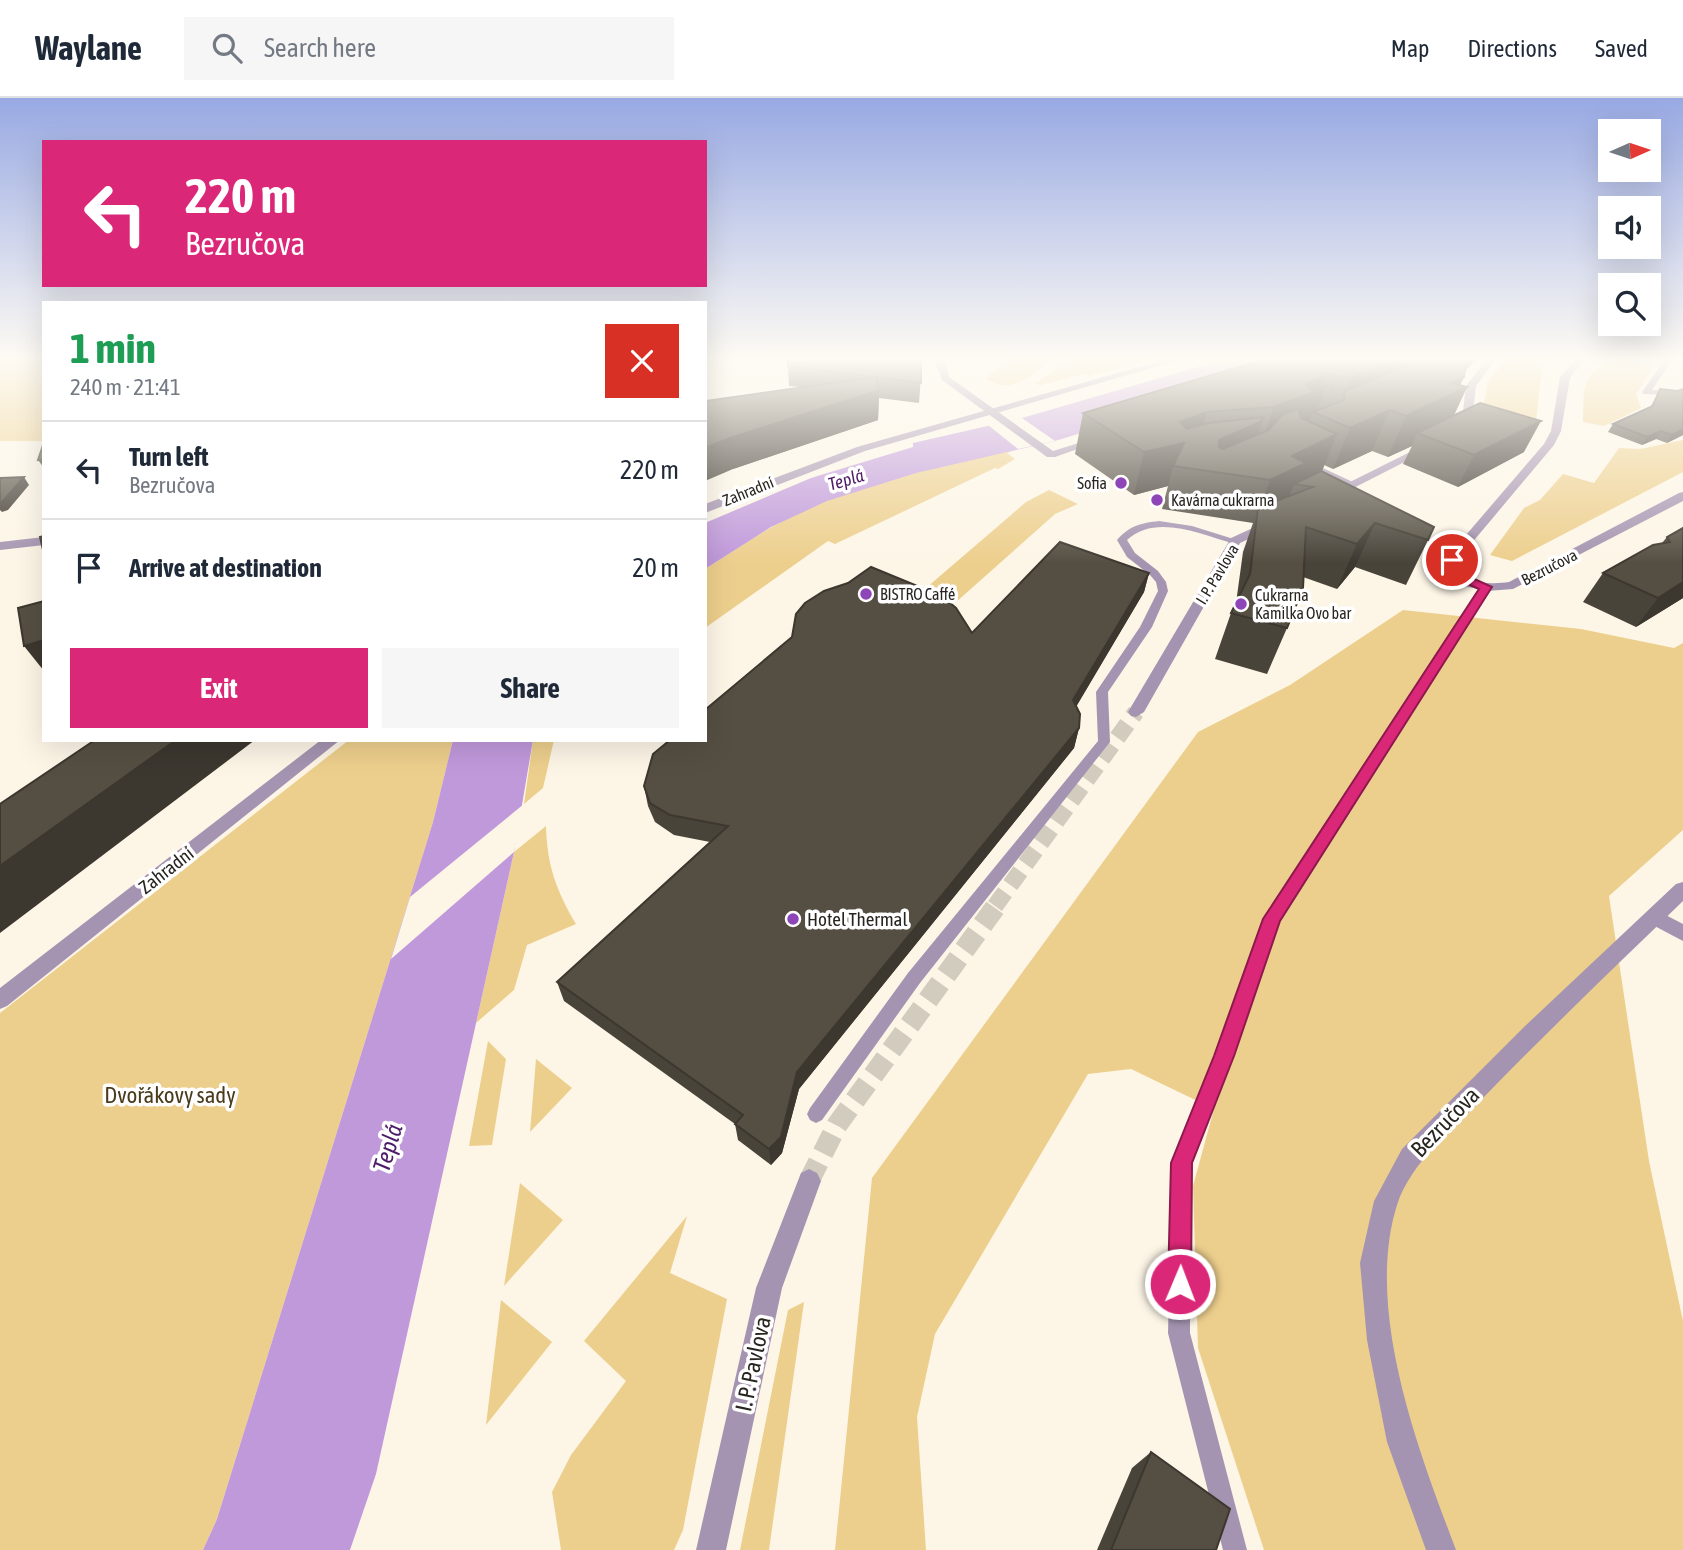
<!DOCTYPE html>
<meta charset="utf-8">
<style>
:root{--surface:#fff;--page:#f6f6f7;--text:#1f2937;--muted:#747a83;--line:#e0e1e3;--accent:#db2777}
body{margin:0;font-family:"Asap Condensed",sans-serif;background:var(--page);color:var(--text);height:100vh;display:flex;flex-direction:column;font-size:26px;white-space:nowrap}
*{box-sizing:border-box;margin:0}
p{font-size:23px;color:var(--muted)}
.icon{flex:none;width:38px;height:38px;fill:none;stroke:currentColor;stroke-width:2;stroke-linecap:round;stroke-linejoin:round}
.map{position:relative;flex:1;overflow:hidden}
.drawer{position:absolute;left:42px;top:203px;width:665px;height:441px;display:flex;flex-direction:column;background:var(--surface);border-radius:0px;box-shadow:0 7px 28px #0002}
.drawer>*{flex:none}
.hud{position:absolute;left:42px;top:42px;width:665px;height:147px;border-radius:0px;box-shadow:0 7px 28px #0002;background:#db2777;color:#fff;overflow:hidden}
.needle{width:46px;rotate:87deg}
.controls{position:absolute;left:1598px;top:21px;display:grid;gap:14px}
.controls a{display:grid;place-items:center;width:63px;height:63px;border-radius:0px;background:var(--surface);box-shadow:0 7px 28px #0002;font-size:35px}
.pin{position:absolute;display:grid;place-items:center;width:60px;height:60px;color:#fff;margin:-30px;border:4px solid #fff;border-radius:50%;box-shadow:0 2px 7px #0007}
.me{position:absolute;width:77px;margin:-38px;rotate:1deg;stroke-linejoin:round;filter:drop-shadow(0 0 5px #0008)}
.turn{display:flex;align-items:center;gap:24px;height:147px;padding:0 28px;font-size:32px}
.turn .icon{width:91px;height:91px;stroke-width:2.5}
.turn b{display:block;font-size:49px;line-height:60px}
.round{display:grid;place-items:center;flex:none;width:74px;height:74px;border-radius:0px;background:var(--page)}
.headline{display:flex;align-items:center;justify-content:space-between;height:119px;padding:0 28px}
h1{font-size:42px;font-weight:700;line-height:52px;color:#1e9e55}
.primary-button{display:flex;gap:14px;margin-top:auto;padding:14px 28px}
.primary-button a{flex:1;height:80px;border-radius:0px;background:var(--accent);color:#fff;font-size:28px;font-weight:700;line-height:80px;text-align:center}
.primary-button a+a{background:var(--page);color:var(--text)}
ul{padding:0;list-style:none}
li{display:flex;align-items:center;gap:21px;height:98px;padding:0 28px;border-top:2px solid var(--line)}
li div{flex:1}
li b{display:block;font-size:26px}
li em{font-style:normal}
header{display:flex;align-items:center;gap:42px;box-sizing:border-box;height:98px;padding:0 35px;background:var(--surface);border-bottom:2px solid var(--line)}
header strong{font-size:33px}
nav{display:flex;gap:38px;margin-inline-start:auto;font-size:24px}
.search{width:490px;height:63px;background:var(--page);display:flex;align-items:center;gap:18px;box-sizing:border-box;padding:0 24px;border-radius:0px;color:var(--muted);font-size:26px}
.map>svg:first-child{display:block}
</style>
<header>
<strong>Waylane</strong>
<div class="search"><svg class="icon" aria-label="search" viewBox="0 0 24 24"><circle cx="10" cy="10" r="6"/><path d="M15 15l6 6"/></svg>Search here</div>
<nav><a>Map</a><a>Directions</a><a>Saved</a></nav>
</header>
<div class="map">
<svg width="1683" height="1452" viewBox="0 0 1683 1452">
<rect width="100%" height="100%" fill="#fdf6e7"/>
<!-- green -->
<g fill="#edcf8d">
<rect x="0" y="261" width="44" height="82"/>
<path d="M1011,261h43c-19,13 -45,39 -68,19z"/>
<path d="M1070,261h83l-64,17 -5,-2 -43,11 -6,-1z"/>
<path d="M1506,261h44l-8,8 -6,54 -56,2 8,-41z"/>
<path d="M1611,261h20l22,8 -17,27 5,14 -37,18 -21,-4c1,-33 -3,-45 28,-63z"/>
<path d="M1683,342v32l-171,89 -22,-6 34,-47 16,-8 23,-26 31,9 25,-35 21,1z"/>
<path d="M1018,351l-11,4 8,6 -17,10 -3,-1 -160,76 -7,-3 -123,87v-59c30,-19 60,-40 92,-55 68,-34 147,-48 221,-65z"/>
<path d="M1049,392l29,14 -23,10 -100,89 -29,-15 100,-86z"/>
<path d="M1403,512l178,19 93,19 9,-5v187l-74,66 40,265 34,160v229h-419l-66,-202 -5,-162 21,-77 -83,-40 -43,5 -153,260 -18,83 9,133h-91l37,-372 326,-446 92,-47z"/>
<path d="M349,642h104l-20,82 -216,697 -14,31h-203v-537z"/>
<path d="M533,642h21l-11,48 -19,16z"/>
<path d="M546,728c1,39 10,64 30,98l-49,21 -13,45 -38,33 38,-171z"/>
<path d="M488,943l18,18 -14,86 -23,1z"/>
<path d="M536,961l36,29 -42,44z"/>
<path d="M520,1085l43,37 -59,66z"/>
<path d="M687,1118l-17,57 57,26 -44,231 -9,20h-113l-9,-58 19,-37 55,-74 -42,-40z"/>
<path d="M501,1202l51,42 -66,83z"/>
<path d="M804,1204l-35,248h-29l48,-240z"/>
</g>
<!-- water -->
<g fill="#c099db">
<path d="M1225,261h98l-268,82 -139,32 -89,28 -56,26 -66,42v-46l106,-45 102,-31v-4l109,-25z"/>
<path d="M453,642h80l-19,112 -138,622 -26,76h-147l14,-31 216,-697z"/>
</g>
<!-- pier -->
<g fill="#fdf6e7">
<path d="M1022,320l33,23 -37,8 -30,-24z"/>
<path d="M524,706l-10,48 -123,107 19,-62z"/>
</g>
<g fill="none" stroke-linecap="round" stroke-linejoin="round">
<!-- minor-tunnel-far1 -->
<path stroke="#d2ccbf" stroke-width="17" stroke-dasharray="17 9" stroke-linecap="butt" d="M995,808l141,-194"/>
<!-- minor-tunnel -->
<path stroke="#d2ccbf" stroke-width="21" stroke-dasharray="21 10" stroke-linecap="butt" d="M809,1083l28,-56 160,-220"/>
<!-- service -->
<g fill="#a594b1" fill-rule="evenodd">
<path d="M1665,261h8l-21,31 24,1 7,-3v5l-6,2 -34,-1 -1,-2z"/>
<path d="M1302,363h6l49,23 -8,2 -47,-21z"/>
<path d="M1159,423l33,5 48,15 -5,3c-33,-9 -79,-31 -108,-4l8,13 23,18 8,11 2,9 -16,36 -44,65 2,50 -190,241 -98,137 -6,3 -6,-3 -3,-6 3,-6 98,-135 190,-232 -2,-49 44,-65 18,-36 -2,-9 -6,-7 -23,-18 -10,-17c12,-14 24,-17 42,-19z"/>
<path d="M1486,486l5,3 -212,334 -46,135 -43,107v170l57,217h-24l-55,-217 4,-170 43,-107 52,-141 214,-328z"/>
</g>
<!-- pedestrian -->
<path fill="#a594b1" fill-rule="evenodd" d="M934,261h10l5,18 104,74 45,-14 5,3 -48,17h-8l-105,-77z"/>
<!-- minor -->
<g fill="#a594b1" fill-rule="evenodd">
<path d="M1167,261h16l-318,92 -160,62v-9l152,-57z"/>
<path d="M1487,261h9l-20,27 -4,34 -9,12h-8l-1,-2 8,-10 4,-34z"/>
<path d="M1428,345l5,3 -1,2 -100,51 -10,-3z"/>
<path d="M1268,423l4,1v6l-32,15 -96,169 -8,5 -5,-1 -3,-4 103,-174z"/>
<path d="M44,439v8l-44,5v-8z"/>
<path d="M321,642h19l-333,266 -7,3v-21z"/>
<path d="M1654,811l29,15v17l-36,-19 -3,-5 3,-5z"/>
<path d="M809,1071l8,4 4,8 -39,107 -56,262h-30l60,-262 45,-115z"/>
</g>
<!-- tertiary -->
<g fill="#a594b1" fill-rule="evenodd">
<path d="M1576,261h9l-15,19 -9,53 -7,14 -94,112c-6,27 30,28 49,25l170,-89 4,-1v9l-170,88 -26,2 -23,-5 -15,-13 -3,-8 2,-9 96,-112 7,-13 9,-54z"/>
<path d="M1683,784v19c-67,65 -135,130 -200,197 -31,32 -72,64 -86,107 -33,105 22,247 59,345h-30l-39,-108 -20,-102 -7,-77 14,-62 28,-52 122,-122 152,-143z"/>
</g>
</g>
<!-- wall -->
<g fill="#49443a">
<path d="M1266,261h210l-11,12 -1,6 -4,8 7,2 -13,28 70,37 -66,35 -55,-23 9,-18 -24,11 -16,-6 -39,18 -9,-4 -2,6 106,69 -22,45 -51,-18 -18,22 -34,-12 -16,51 -20,46 -52,-15 16,-46 5,-10 7,-51 10,-29 -91,-14 6,-23 -34,9 -59,-41 8,-41z"/>
<path d="M922,264l-3,41 -40,-5 -1,22 -145,49 67,-82 -11,-1 -1,-20z"/>
<path d="M1660,291l23,46 -16,8 -11,-4 -14,6 -34,-13 5,-8 38,-18z"/>
<path d="M1683,430v70l-47,29 -53,-25 20,-29 59,-30 5,-6z"/>
<path d="M1149,475l-5,19 -68,115 3,21 -5,20 -275,341 -17,64 -11,12 -33,-25 -3,-16 -171,-123 -7,-19 153,-140 -36,-7 -19,-13 -7,-16 -4,-20 328,-153z"/>
<path d="M1151,1354l65,98h-119l35,-82z"/>
</g>
<!-- shaded-wall -->
<g fill="#3c372f">
<path d="M1462,261h14l-20,22 8,-4 -7,15 10,-5 -19,41 -31,5 -5,13 -24,11 18,-41z"/>
<path d="M1396,262l-16,39 -36,1 1,-6 6,-16z"/>
<path d="M1327,276l-6,15 5,-2 -10,27 -3,-2 -7,17 -46,18 14,-40 31,-23z"/>
<path d="M879,292l-1,30 -145,49 -28,12v-33l25,-10z"/>
<path d="M1390,312l-18,41 -39,18 17,-41z"/>
<path d="M1207,314l-11,41 -23,13 -5,20 -34,9 10,-43 36,-30z"/>
<path d="M1264,319l-14,41 -40,14 9,-32z"/>
<path d="M1541,323l-17,31 -66,35 16,-32z"/>
<path d="M1683,331v6l-16,8 5,-8z"/>
<path d="M1661,333l-5,8 -14,6 5,-8z"/>
<path d="M1337,336l-17,42 -26,8 -10,25 -27,7 13,-36 22,-24z"/>
<path d="M44,361v9l-6,-8z"/>
<path d="M24,379l5,8 -21,25 -6,2 -2,-2v-8z"/>
<path d="M1375,425l-20,44 -18,22 20,-45z"/>
<path d="M1149,475l-5,19 -76,128 5,-20z"/>
<path d="M1683,484v16l-47,29 22,-29z"/>
<path d="M44,542v31l-20,-25z"/>
<path d="M1079,630l-5,20 -275,341 -17,64 -11,12 -2,-16 28,-77z"/>
<path d="M176,642h79l-255,193v-67z"/>
</g>
<!-- building -->
<g fill="#554f43" stroke="#3c372f" stroke-width="2">
<path d="M788,261h133v24l-133,-17z"/>
<path d="M1266,261h200l-2,18 -13,6 16,4 -61,29 -16,-6 -40,18 -37,-16 31,-12 1,-9 60,-25 -9,-6 -45,18 -24,-4 -22,10 7,6 21,-5 -1,6 -6,-4 -52,20 -67,5 -27,10 7,7 22,-6 55,-6 -4,5 -41,18v7l4,2 46,-19 13,-15 16,-6 3,9 36,16 -45,22 14,7 -36,17 -97,-14 11,-23 -40,9 -61,-39z"/>
<path d="M876,279l3,13 -149,48 -25,10v-47z"/>
<path d="M1660,291l18,2 5,-2v40l-11,6 -11,-4 -14,6 -34,-13 40,-18z"/>
<path d="M1480,305l61,18 -67,34 -57,-22z"/>
<path d="M44,344v17l-6,1z"/>
<path d="M1321,373l113,56 -6,13 -53,-17 -18,21 -51,-17 -3,61 -16,40 -56,-15 19,-39 8,-66 55,-21 -19,-3z"/>
<path d="M24,379l-22,25h-2v-24z"/>
<path d="M1683,430v54l-25,16 -55,-25 50,-28 17,-3 -3,-5z"/>
<path d="M44,438v18l-4,-17z"/>
<path d="M1060,444l89,31 -76,127 7,14 -1,14 -282,344 -16,65 -12,12 -34,-25 8,-9 -186,-133 171,-156 -58,-11 -20,-12 -6,-17 9,-32 17,-14h35v-30l87,-73 4,-23 9,-11 19,-12 24,-8 23,-16 71,29 14,12 16,25z"/>
<path d="M44,503v39l-20,6 -6,-38z"/>
<path d="M95,642h81l-176,126v-62z"/>
<path d="M1151,1354l79,57 -14,41h-105z"/>
</g>
<!-- sky -->
<linearGradient id="sky" x2="0" y2="1"><stop stop-color="#98a9e3"/><stop offset="0.56" stop-color="#fefbf4"/><stop offset="1" stop-color="#fefbf4" stop-opacity="0"/></linearGradient>
<rect width="1683" height="465" fill="url(#sky)"/>
<!-- route -->
<path fill="#db2777" stroke="#8e194d" stroke-width="2" d="M1448,460h8l5,15 31,14 -212,334 -46,135 -42,107 -1,121 -3,8 -8,4 -9,-4 -3,-8 3,-121 43,-107 49,-137 216,-330 -27,-12 -6,-17z"/>
<!-- markers -->
<g fill="#8e45b7" stroke="#fff" stroke-width="2.5">
<circle cx="1121" cy="385" r="7"/>
<circle cx="1157" cy="402" r="7"/>
<circle cx="866" cy="496" r="7"/>
<circle cx="1241" cy="506" r="7"/>
<circle cx="793" cy="821" r="7"/>
</g>
<g text-anchor="middle" stroke-width="7" stroke-linejoin="round" paint-order="stroke">
<!-- far-poi labels -->
<g font-size="16" fill="#282520" stroke="#fff" text-anchor="start">
<text x="1107" y="391" text-anchor="end">Sofia</text>
<text x="1171" y="408">Kavárna cukrarna</text>
<text x="880" y="502">BISTRO Caffé</text>
<text x="1255" y="503">Cukrarna<tspan x="1255" dy="18">Kamilka Ovo bar</tspan></text>
</g>
<!-- far-street labels -->
<g font-size="16" fill="#282520" stroke="#fff">
<text transform="translate(748 393) rotate(-22)" y="6">Zahradní</text>
<text transform="translate(1549 469) rotate(-27)" y="6">Bezručova</text>
<text transform="translate(1217 476) rotate(-59)" y="6">I. P. Pavlova</text>
</g>
<!-- far-water labels -->
<g font-size="18" font-style="italic" fill="#4e1b69" stroke="#fff">
<text transform="translate(846 382) rotate(-16)" y="6">Teplá</text>
</g>
<!-- street labels -->
<g font-size="19" fill="#282520" stroke="#fff">
<text transform="translate(166 772) rotate(-38)" y="7">Zahradní</text>
</g>
<!-- poi labels -->
<g font-size="19" fill="#282520" stroke="#fff" text-anchor="start">
<text x="807" y="828">Hotel Thermal</text>
</g>
<!-- near-park labels -->
<g font-size="23" fill="#4a3b1b" stroke="#fff">
<text x="170" y="1005">Dvořákovy sady</text>
</g>
<!-- near-street labels -->
<g font-size="23" fill="#282520" stroke="#fff">
<text transform="translate(1445 1024) rotate(-46)" y="8">Bezručova</text>
<text transform="translate(753 1266) rotate(-78)" y="8">I. P. Pavlova</text>
</g>
<!-- near-water labels -->
<g font-size="24" font-style="italic" fill="#4e1b69" stroke="#fff">
<text transform="translate(388 1050) rotate(-73)" y="8">Teplá</text>
</g>
</g>
</svg>
<div class="controls">
<a><svg class="needle" viewBox="-14 -14 28 28"><path d="M0-13l5 13h-10z" fill="#e53935"/><path d="M0 13l5-13h-10z" fill="#747a83"/></svg></a>
<a><svg class="icon" aria-label="sound" viewBox="0 0 24 24"><path d="M4 9h4l5-4v14l-5-4H4zM17 9q2 3 0 6"/></svg></a>
<a><svg class="icon" aria-label="search" viewBox="0 0 24 24"><circle cx="10" cy="10" r="6"/><path d="M15 15l6 6"/></svg></a>
</div>
<div class="pin" style="left:1452px;top:462px;background:#d93025"><svg class="icon" aria-label="arrive" viewBox="0 0 24 24"><path d="M6 21V4h12l-3 4 3 4H6"/></svg></div>
<svg class="me" style="left:1180px;top:1186px" viewBox="-20 -20 40 40"><circle r="17" fill="#db2777" stroke="#fff" stroke-width="3"/><path d="M0-11L8 9 0 5-8 9z" fill="#fff"/></svg>
<div class="hud">
<div class="turn"><svg class="icon" aria-label="left" viewBox="0 0 24 24"><path d="M17 20v-9H6M10 6l-5 5 5 5"/></svg><div><b>220 m</b>Bezručova</div></div>
</div>
<section class="drawer">
<div class="headline"><div><h1>1 min</h1><p>240 m · 21:41</p></div><a class="round" style="background:#d93025;color:#fff"><svg class="icon" aria-label="close" viewBox="0 0 24 24"><path d="M6 6l12 12M18 6L6 18"/></svg></a></div>
<ul>
<li><svg class="icon" aria-label="left" viewBox="0 0 24 24"><path d="M17 20v-9H6M10 6l-5 5 5 5"/></svg><div><b>Turn left</b><p>Bezručova</p></div><em>220 m</em></li>
<li><svg class="icon" aria-label="arrive" viewBox="0 0 24 24"><path d="M6 21V4h12l-3 4 3 4H6"/></svg><div><b>Arrive at destination</b></div><em>20 m</em></li>
</ul>
<div class="primary-button"><a>Exit</a><a>Share</a></div>
</section>
</div>
